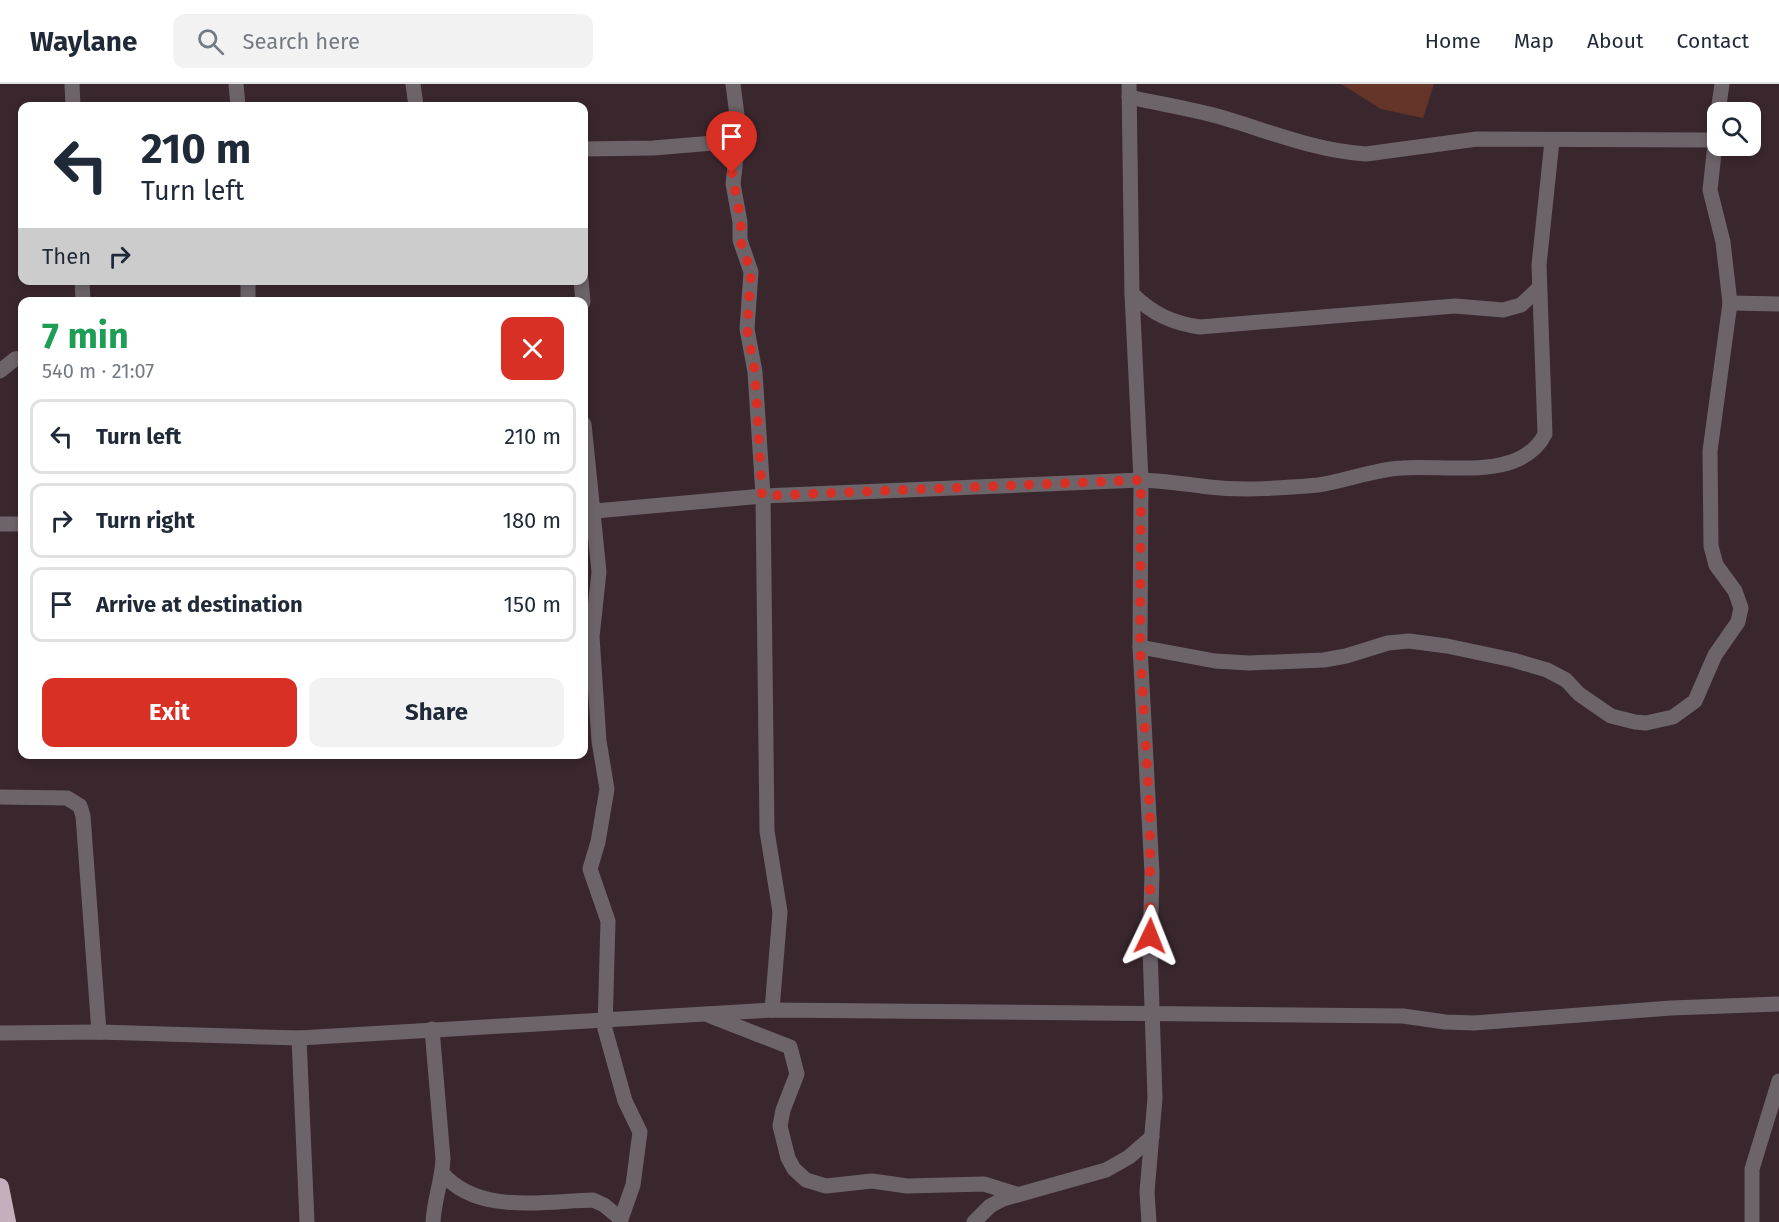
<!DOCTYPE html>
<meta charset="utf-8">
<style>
:root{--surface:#fff;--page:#f2f2f3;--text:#1f2937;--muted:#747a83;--line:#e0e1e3;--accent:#d93025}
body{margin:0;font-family:"Fira Sans",sans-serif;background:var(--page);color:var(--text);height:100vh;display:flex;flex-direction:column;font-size:22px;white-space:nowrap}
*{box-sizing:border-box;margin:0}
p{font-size:20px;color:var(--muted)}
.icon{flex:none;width:33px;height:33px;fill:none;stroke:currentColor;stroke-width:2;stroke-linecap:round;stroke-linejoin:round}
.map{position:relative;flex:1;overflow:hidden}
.side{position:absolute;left:18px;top:213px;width:570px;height:462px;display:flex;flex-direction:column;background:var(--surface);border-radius:12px;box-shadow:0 3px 9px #0003}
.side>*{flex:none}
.guide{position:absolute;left:18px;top:18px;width:570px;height:183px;border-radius:12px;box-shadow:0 3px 9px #0003;background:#fff;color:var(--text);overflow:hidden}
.controls{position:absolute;left:1707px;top:18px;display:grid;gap:12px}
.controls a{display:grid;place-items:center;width:54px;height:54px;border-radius:12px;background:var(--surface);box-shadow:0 3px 9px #0003;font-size:30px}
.pin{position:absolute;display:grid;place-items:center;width:51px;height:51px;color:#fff;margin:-62px -26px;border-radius:50% 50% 50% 0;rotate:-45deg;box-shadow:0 0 6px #0007}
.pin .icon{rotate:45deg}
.me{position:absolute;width:66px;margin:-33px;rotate:2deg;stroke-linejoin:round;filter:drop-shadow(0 0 4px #0008)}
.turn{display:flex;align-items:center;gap:21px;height:126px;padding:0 24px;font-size:27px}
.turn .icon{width:78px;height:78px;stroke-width:2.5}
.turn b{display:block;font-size:42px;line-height:51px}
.then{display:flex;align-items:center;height:57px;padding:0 24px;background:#0003;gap:12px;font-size:22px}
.round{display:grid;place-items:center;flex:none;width:63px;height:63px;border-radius:12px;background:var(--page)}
.headline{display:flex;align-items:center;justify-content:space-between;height:102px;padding:0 24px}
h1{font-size:36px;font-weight:700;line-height:45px;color:#1e9e55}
.primary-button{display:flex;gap:12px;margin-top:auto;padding:12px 24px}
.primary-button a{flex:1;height:69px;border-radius:12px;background:var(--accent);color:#fff;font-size:24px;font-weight:700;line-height:69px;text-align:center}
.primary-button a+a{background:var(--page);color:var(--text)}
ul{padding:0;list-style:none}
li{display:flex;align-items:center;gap:18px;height:75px;margin:0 12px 9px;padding:0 12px;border:3px solid var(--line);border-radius:12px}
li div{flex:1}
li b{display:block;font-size:22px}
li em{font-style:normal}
header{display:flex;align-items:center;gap:36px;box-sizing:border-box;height:84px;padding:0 30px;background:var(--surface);border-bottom:2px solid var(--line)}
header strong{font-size:28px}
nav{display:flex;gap:33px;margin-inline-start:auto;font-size:21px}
.search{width:420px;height:54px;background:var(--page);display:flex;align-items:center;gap:15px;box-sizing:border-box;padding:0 21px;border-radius:12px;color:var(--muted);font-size:22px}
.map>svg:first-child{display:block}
</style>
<header>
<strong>Waylane</strong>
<div class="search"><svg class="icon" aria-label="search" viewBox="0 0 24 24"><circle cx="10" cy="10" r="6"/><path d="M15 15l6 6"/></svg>Search here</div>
<nav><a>Home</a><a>Map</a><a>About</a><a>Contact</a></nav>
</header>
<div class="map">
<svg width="1779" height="1138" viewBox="0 0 1779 1138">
<rect width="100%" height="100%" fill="#3a272e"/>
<!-- green -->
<path fill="#653429" d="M1341,0h93l-11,34 -42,-9z"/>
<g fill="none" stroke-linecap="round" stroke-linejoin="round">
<!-- street -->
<g stroke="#6d646a" stroke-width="15">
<path d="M72,0l1,22"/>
<path d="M236,0l2,22"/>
<path d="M413,0l3,22"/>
<path d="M733,0l6,47 -6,53 7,38v18l11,32 -4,57 8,43 8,124 4,335 13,81 -8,98"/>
<path d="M1129,0l3,210 9,186 -1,167 12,226 -2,75 5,150 -8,94 2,30"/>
<path d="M1129,13c31,7 64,12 95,21 47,14 92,33 142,36l111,-15 237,1"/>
<path d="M1718,28l4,-28"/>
<path d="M584,65l69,-1 85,-7"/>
<path d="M82,196l1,22"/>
<path d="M248,196v22"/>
<path d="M581,196l2,22"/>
<path d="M1132,210c21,20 40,29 68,33l255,-21 48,4 18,-5 17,-16"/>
<path d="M1730,219l49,1"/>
<path d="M0,287l15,-12 7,-1"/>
<path d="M584,340l15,148 -7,65 7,104 8,48 -9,53 -8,27 18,52 -3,108 20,72 15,31 -7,53 -13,37"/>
<path d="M584,428l179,-16 378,-16c23,1 45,4 68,7 35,4 74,1 109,-2 28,-4 57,-16 84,-17 44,-4 119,14 143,-34l-6,-169 13,-124"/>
<path d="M0,440h22"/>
<path d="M1140,563l75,14 34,2 75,-3 22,-4 42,-13 21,-2 38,5 66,14 34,10 19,10 13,14 32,22 24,6 11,1 27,-6 22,-16 20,-46 23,-33 3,-14 -6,-17 -19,-26 -5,-19 -1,-95 20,-148 -7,-61 -13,-52 8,-73"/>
<path d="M0,713l67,1 13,8 3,10 16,216"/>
<path d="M708,931l82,32 7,27 -14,36 -3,16 8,32 6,11 12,11 20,6 46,-5 35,5 77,-2 32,10"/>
<path d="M432,945l11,130c-1,22 -9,41 -10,63"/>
<path d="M0,949l99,-1 200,6 473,-28 631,6 42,6 29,1 197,-15 108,-4"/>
<path d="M299,954l8,184"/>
<path d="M442,1089c36,42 101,28 151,27l11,5 17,14"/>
<path d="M974,1138l16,-16 13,-7 103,-29 23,-13 23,-20"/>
<path d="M1752,1138v-53l27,-88"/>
</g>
<!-- highway -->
<path stroke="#c4b0bd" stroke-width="18" d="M0,1103l7,35"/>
</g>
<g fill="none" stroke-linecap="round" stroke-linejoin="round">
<!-- route -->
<path stroke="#d93025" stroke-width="10" stroke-dasharray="0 18" d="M732,89l9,49 -1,18 11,32 -4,57 8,43 7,124 379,-16 -1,167 10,169v120"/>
</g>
</svg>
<div class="controls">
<a><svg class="icon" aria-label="search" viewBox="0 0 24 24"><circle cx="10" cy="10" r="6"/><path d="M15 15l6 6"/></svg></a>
</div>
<div class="pin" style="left:732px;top:89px;background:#d93025"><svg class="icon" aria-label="arrive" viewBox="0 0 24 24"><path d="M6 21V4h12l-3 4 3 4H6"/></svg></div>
<svg class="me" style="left:1150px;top:852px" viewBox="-20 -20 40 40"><path d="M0-17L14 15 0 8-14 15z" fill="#d93025" stroke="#fff" stroke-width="4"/></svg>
<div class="guide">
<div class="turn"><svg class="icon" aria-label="left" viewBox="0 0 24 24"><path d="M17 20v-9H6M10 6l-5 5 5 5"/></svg><div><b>210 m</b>Turn left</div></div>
<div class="then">Then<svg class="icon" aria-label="right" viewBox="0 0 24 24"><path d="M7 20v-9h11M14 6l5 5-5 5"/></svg></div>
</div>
<section class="side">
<div class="headline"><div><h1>7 min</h1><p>540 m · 21:07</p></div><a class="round" style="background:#d93025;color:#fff"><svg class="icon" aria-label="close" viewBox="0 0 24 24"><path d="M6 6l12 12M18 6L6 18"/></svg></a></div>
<ul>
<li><svg class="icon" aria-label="left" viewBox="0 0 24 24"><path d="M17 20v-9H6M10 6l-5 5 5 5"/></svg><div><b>Turn left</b></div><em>210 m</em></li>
<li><svg class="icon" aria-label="right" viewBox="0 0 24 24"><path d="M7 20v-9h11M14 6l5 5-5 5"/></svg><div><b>Turn right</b></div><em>180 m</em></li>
<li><svg class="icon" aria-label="arrive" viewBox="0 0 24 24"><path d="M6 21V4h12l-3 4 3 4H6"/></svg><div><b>Arrive at destination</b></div><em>150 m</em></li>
</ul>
<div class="primary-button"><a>Exit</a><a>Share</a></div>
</section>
</div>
